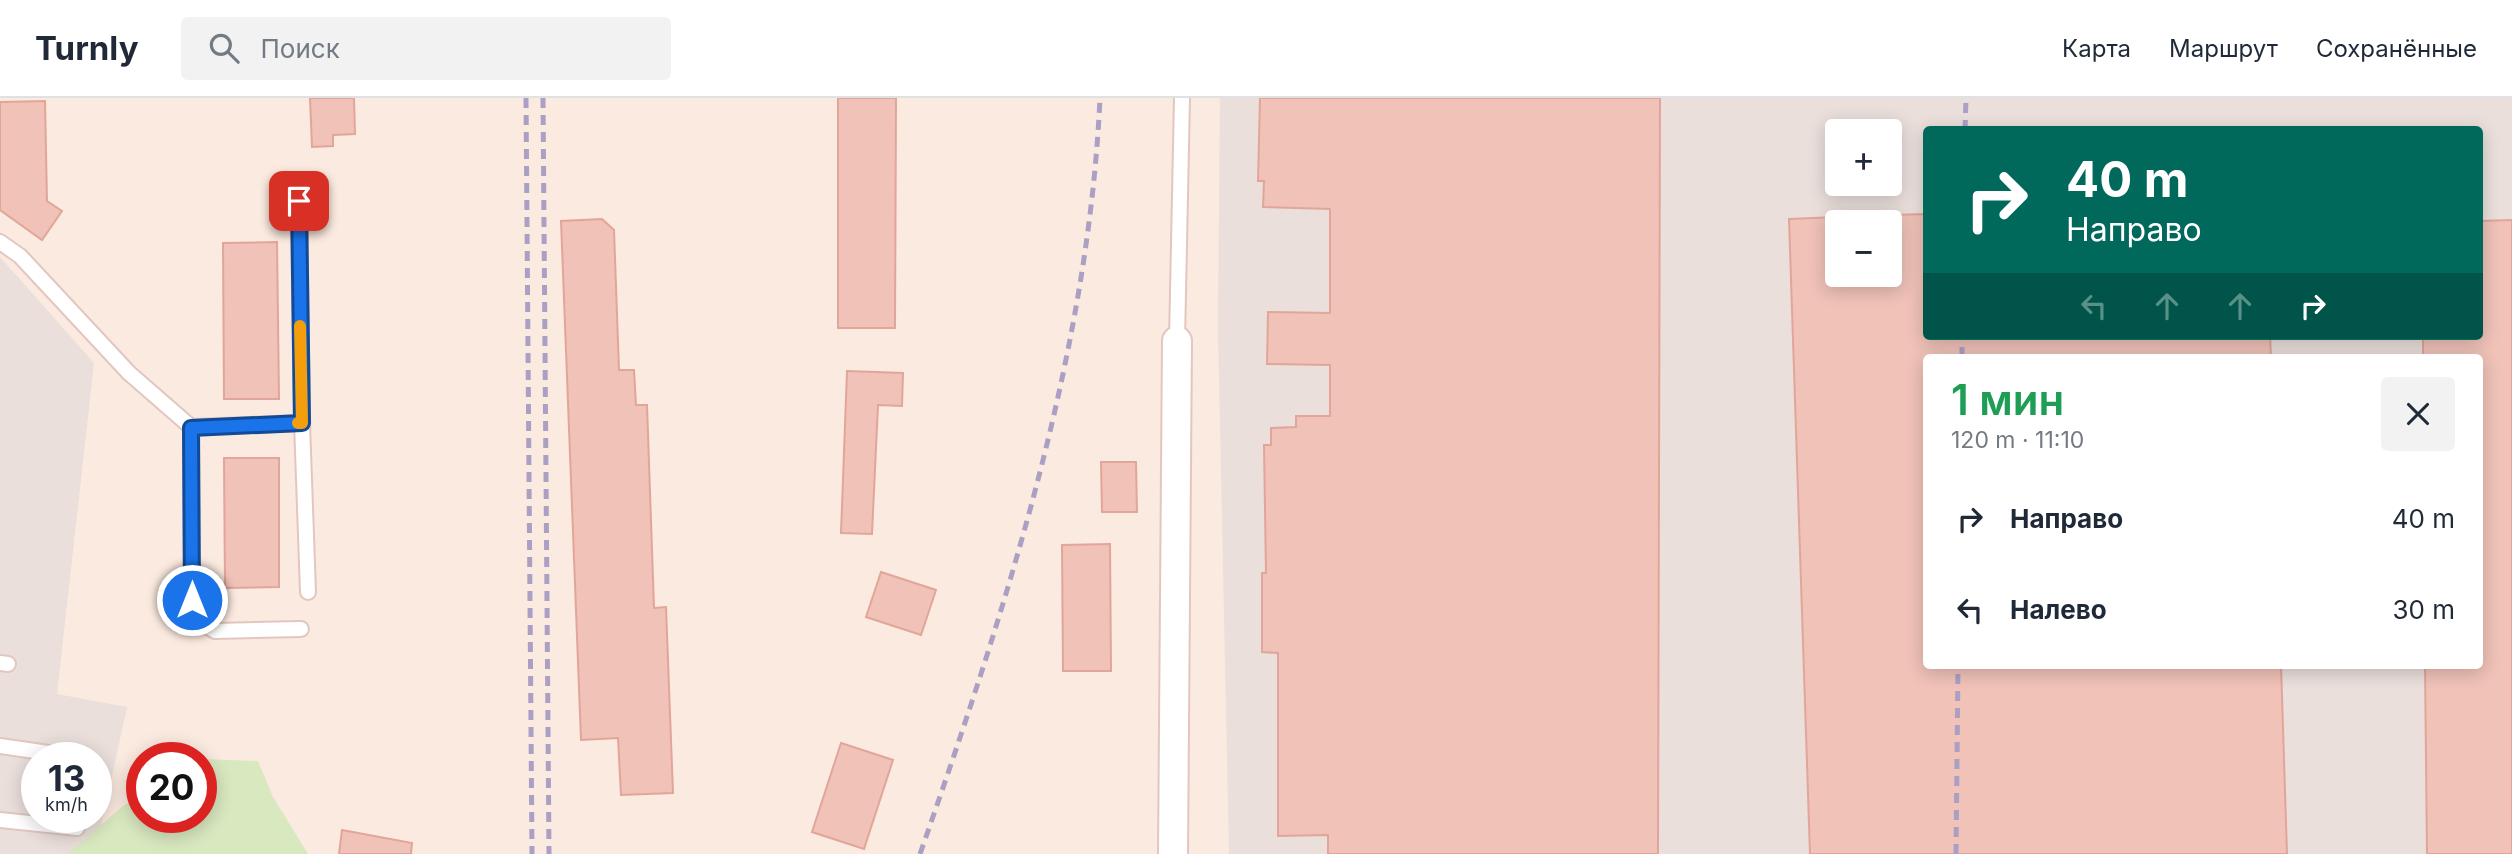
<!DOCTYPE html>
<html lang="ru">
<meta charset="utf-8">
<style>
:root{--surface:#fff;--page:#f2f2f3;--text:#1f2937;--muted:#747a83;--line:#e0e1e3}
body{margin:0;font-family:Inter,sans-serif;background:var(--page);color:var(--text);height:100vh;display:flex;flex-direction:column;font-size:26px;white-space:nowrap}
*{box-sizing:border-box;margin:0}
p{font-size:23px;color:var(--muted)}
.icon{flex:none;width:38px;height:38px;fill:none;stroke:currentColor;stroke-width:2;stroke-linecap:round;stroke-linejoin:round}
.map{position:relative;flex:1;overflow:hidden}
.panel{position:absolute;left:1923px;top:256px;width:560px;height:315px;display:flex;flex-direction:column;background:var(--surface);border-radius:7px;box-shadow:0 4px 18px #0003}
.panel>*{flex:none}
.banner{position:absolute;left:1923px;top:28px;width:560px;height:214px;border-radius:7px;box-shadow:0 4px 18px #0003;background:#00695c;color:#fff;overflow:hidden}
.tools{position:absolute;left:1825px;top:21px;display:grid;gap:14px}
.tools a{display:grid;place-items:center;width:77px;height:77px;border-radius:7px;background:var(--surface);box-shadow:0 4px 18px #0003;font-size:35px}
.speed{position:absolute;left:21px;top:644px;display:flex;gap:14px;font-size:35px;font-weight:700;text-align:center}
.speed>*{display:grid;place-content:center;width:91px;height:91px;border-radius:50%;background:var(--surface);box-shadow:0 4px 18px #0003;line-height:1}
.speed small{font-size:18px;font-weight:400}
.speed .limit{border:10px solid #d22;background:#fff;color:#111}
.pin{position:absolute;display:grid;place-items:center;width:60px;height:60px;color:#fff;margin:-30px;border-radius:14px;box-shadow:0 4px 10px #0006}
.me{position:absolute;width:77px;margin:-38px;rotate:0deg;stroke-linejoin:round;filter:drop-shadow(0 0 5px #0008)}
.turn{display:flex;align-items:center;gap:24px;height:147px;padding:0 28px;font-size:32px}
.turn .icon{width:91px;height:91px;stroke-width:2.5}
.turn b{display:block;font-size:49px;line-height:60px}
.lanes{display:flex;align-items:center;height:66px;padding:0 28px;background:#0003;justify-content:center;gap:35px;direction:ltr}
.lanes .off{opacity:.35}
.round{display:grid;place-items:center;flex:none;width:74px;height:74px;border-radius:7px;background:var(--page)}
.headline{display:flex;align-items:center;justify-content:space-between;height:119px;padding:0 28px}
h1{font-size:42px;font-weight:600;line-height:52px;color:#1e9e55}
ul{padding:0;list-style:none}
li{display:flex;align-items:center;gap:21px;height:91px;padding:0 28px}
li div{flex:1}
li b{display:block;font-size:26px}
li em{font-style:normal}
header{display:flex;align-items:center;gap:42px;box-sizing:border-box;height:98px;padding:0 35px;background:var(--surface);border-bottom:2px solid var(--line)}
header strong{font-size:33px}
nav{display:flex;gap:38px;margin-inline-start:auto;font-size:24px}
.search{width:490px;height:63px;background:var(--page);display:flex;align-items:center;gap:18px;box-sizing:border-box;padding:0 24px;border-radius:7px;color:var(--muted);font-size:26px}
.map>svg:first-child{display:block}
</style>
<header>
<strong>Turnly</strong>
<div class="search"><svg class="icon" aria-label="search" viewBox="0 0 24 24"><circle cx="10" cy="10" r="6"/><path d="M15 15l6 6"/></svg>Поиск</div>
<nav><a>Карта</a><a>Маршрут</a><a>Сохранённые</a></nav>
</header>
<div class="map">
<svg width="2512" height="756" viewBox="0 0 2512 756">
<rect width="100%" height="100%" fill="#fbeadf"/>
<!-- industrial -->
<g fill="#eadfdb" fill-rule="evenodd">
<path d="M1220,0h1292v756h-1283l-11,-525zM1927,32h553v206h-553zM1838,33h52v53h-52zM1838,124h52v53h-52zM1927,259h553v308h-553z"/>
<path d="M0,159l94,106 -37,331 70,13 -32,147h-95zM37,660h59v59h-59z"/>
</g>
<!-- green -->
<path fill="#d8e8bf" d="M201,661l57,2 15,36 35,57h-240l55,-48 19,-12v23h59z"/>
<!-- building -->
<g fill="#f0c2b8" stroke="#e2a599" stroke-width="2">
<path d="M310,0h44l1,36 -22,1v11l-21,1z"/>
<path d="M838,0h58l-1,230h-57z"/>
<path d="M1260,0h400l-2,756h-330v-19l-50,1v-183l-16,-1v-79h4l-2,-128h7v-17l25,-1v-11h34v-51l-63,-1 1,-52 62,1v-104l-67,-2 1,-26h-6z"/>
<path d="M45,3l2,100 15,10 -20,29 -42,-30v-108z"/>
<path d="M1927,116v122h343l1,21h-344v308h354l6,189h-477l-21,-635 49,-2v58h52v-60z"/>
<path d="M602,121l12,11 5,140h15l2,35h11l7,203 12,-1 7,186 -52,2 -3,-57 -37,2 -20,-519z"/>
<path d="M2512,122v634h-85l-2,-189h55v-308h-57v-21h57v-115z"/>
<path d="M277,144l2,157h-55l-1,-156z"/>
<path d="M847,273l56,2 -1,33 -24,-1 -6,129 -31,-1z"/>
<path d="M224,360h55v129l-54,1z"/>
<path d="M1101,364h35l1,50h-35z"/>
<path d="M1110,446l1,127h-48l-1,-126z"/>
<path d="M881,474l55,18 -15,45 -55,-18z"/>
<path d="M841,645l52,17 -29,89 -52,-17z"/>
<path d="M342,732l70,13 -1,11h-72z"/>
</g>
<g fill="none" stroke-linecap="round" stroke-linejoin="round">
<defs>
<g id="service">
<path d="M0,144l20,14 109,117 62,54 111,-4 -3,-222"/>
<path d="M1177,243l5,-243"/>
<path d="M302,325l6,169"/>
<path d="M191,329l1,173 4,20 19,11 86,-2"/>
<path d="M0,565l8,1"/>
<path d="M0,648l62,9"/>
<path d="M0,722l77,8"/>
</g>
<path id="minor" d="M1173,756l4,-513"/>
</defs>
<!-- service casing -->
<use href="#service" stroke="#e1c7bf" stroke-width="18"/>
<!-- minor casing -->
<use href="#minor" stroke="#e1c7bf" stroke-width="32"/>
<!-- service -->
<use href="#service" stroke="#fff" stroke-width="14"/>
<!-- minor -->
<use href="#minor" stroke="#fff" stroke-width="28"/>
<!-- rail -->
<g stroke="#aba0c3" stroke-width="5" stroke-dasharray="10 7" stroke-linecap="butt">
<path d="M526,0l6,756"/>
<path d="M543,0l6,756"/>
<path d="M1965,32l1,-32"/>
<path d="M1962,259v-21"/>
<path d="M920,756c85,-243 168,-497 180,-756"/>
<path d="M1956,756l2,-189"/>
</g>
</g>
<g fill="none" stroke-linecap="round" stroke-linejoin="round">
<defs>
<path id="route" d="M192,502l-1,-172 111,-5 -3,-222"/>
</defs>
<!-- route casing -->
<use href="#route" stroke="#114b97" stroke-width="18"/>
<!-- route -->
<use href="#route" stroke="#1a73e8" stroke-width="12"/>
<!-- slow -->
<path stroke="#f59e0b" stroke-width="12" d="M298,325h4l-2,-97"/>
</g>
</svg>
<div class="tools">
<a>+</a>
<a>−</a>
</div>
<div class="speed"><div>13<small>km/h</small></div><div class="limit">20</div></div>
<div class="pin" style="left:299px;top:103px;background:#d93025"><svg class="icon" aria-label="arrive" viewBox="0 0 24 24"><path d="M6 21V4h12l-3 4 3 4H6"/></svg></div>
<svg class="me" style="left:192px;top:502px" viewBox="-20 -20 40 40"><circle r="17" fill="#1a73e8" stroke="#fff" stroke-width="3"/><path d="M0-11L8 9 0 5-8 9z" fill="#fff"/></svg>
<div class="banner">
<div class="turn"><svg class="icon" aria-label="right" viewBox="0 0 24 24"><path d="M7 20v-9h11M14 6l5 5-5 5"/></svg><div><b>40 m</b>Направо</div></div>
<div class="lanes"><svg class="icon off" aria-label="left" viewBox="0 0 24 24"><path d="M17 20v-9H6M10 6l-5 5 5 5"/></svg><svg class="icon off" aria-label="ahead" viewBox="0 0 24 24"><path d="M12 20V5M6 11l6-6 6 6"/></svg><svg class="icon off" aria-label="ahead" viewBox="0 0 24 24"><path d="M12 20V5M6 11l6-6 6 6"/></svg><svg class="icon" aria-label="right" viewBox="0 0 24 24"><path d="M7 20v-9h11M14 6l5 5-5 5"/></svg></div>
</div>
<section class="panel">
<div class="headline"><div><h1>1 мин</h1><p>120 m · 11:10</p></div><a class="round"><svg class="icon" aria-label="close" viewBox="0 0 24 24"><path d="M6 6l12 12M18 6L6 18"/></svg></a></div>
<ul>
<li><svg class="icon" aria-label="right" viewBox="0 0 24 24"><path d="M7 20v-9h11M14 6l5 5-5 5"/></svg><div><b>Направо</b></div><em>40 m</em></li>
<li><svg class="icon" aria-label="left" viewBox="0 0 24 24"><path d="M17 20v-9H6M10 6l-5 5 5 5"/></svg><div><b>Налево</b></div><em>30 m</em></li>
</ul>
</section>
</div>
